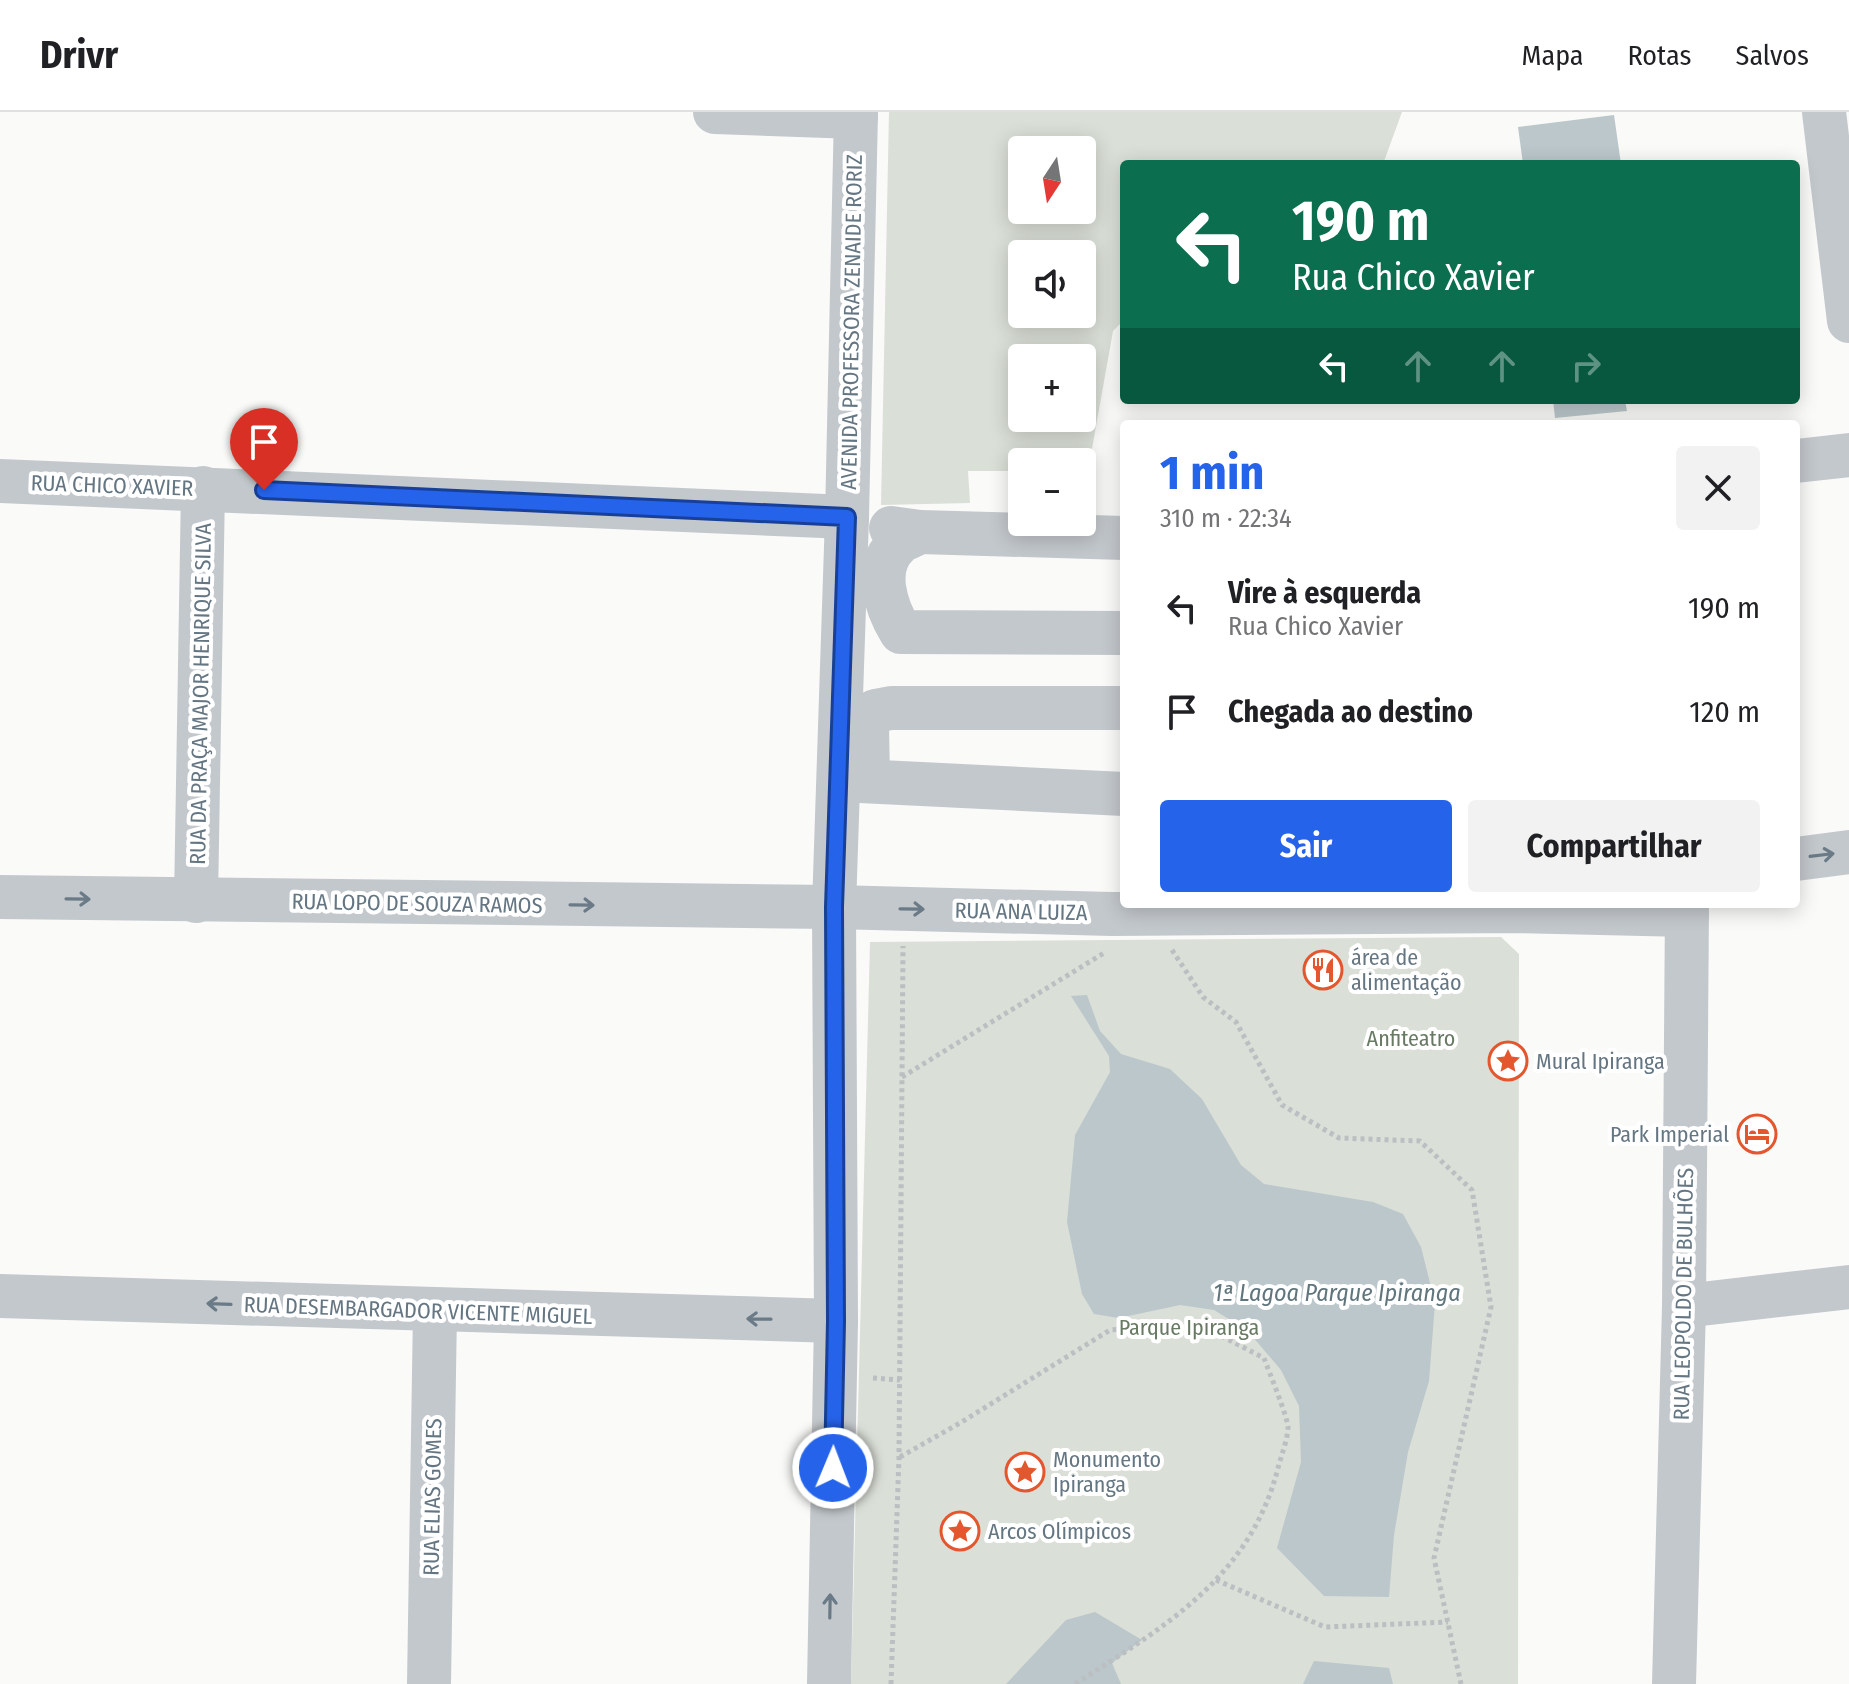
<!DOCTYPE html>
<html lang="pt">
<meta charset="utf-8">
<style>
:root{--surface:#fff;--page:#f2f2f2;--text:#202124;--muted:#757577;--line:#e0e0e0;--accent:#2563eb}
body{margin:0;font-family:"Fira Sans Condensed",sans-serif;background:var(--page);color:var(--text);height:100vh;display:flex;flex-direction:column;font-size:30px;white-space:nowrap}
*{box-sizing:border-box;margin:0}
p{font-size:26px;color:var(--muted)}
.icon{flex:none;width:44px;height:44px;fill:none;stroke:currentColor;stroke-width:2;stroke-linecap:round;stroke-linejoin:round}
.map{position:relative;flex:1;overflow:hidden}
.drawer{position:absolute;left:1120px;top:308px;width:680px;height:488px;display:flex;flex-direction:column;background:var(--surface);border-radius:8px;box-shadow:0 4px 20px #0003}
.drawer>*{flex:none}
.hud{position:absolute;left:1120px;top:48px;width:680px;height:244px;border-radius:8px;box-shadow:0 4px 20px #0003;background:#0b6e4f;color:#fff;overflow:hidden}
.needle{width:52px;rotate:192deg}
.fabs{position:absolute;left:1008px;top:24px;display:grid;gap:16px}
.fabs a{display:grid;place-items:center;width:88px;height:88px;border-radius:8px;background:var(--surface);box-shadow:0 4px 20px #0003;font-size:40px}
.pin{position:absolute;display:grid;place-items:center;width:68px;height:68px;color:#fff;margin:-82px -34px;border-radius:50% 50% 50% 0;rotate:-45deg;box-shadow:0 0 8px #0007}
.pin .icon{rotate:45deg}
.me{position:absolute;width:88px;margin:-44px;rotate:1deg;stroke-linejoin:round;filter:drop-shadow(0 0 6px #0008)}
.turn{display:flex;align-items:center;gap:28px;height:168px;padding:0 40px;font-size:36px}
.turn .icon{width:104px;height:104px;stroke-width:2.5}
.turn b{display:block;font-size:56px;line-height:68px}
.lanes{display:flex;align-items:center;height:76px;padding:0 40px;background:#0003;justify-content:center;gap:40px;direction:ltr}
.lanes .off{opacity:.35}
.round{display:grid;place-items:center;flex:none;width:84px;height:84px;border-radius:8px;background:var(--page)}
.overview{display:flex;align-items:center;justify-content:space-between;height:136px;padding:0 40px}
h1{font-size:48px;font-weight:700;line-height:60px;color:var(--accent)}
.primary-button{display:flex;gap:16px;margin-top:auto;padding:16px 40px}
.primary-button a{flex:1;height:92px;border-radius:8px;background:var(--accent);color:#fff;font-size:32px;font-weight:700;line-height:92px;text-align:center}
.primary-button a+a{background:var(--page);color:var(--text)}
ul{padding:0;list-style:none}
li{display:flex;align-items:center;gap:24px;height:104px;padding:0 40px}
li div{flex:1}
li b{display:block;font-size:30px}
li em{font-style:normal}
header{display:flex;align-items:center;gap:48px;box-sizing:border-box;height:112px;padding:0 40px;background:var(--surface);border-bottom:2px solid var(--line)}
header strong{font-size:38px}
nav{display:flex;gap:44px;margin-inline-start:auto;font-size:28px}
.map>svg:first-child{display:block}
</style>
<header>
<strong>Drivr</strong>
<nav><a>Mapa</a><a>Rotas</a><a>Salvos</a></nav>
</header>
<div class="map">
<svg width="1849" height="1572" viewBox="0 0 1849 1572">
<rect width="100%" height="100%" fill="#fafaf8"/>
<!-- green -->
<g fill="#dadfd7" fill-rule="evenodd">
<path d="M889,0h513l-19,52h-259v156l-11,11 -25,140h-6v-9h-60v9h-54l2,32 -89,2zM1022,38h60v60h-60zM1022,142h60v60h-60zM1022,246h60v60h-60z"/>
<path d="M1501,825l18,17 -1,730h-667l19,-742z"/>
</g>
<!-- water -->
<g fill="#bbc7cb">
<path d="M1614,3l7,49h-98l-5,-37z"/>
<path d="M1553,288h72l2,11 -72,7z"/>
<path d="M1087,883l13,36 21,23 49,15 32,30 39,66 23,19 109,18 30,12 18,33 14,56 -6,78 -21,71 -14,83 -5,62 -65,-1 -47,-48 24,-86 -2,-56 -18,-36 -34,-40 -33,-20 -34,-5 -61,13 -25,-4 -12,-20 -15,-72 8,-87 35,-63 -1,-16 -38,-60z"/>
<path d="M1095,1500l47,28 -30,23 9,21h-115l60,-64z"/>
<path d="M1314,1549l75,7 4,16h-90z"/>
</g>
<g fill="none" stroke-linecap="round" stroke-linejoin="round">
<!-- path -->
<g stroke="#bbbfc2" stroke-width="5" stroke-dasharray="4 4" stroke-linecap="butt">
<path d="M1172,838l31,47 33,25 46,83 57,33 81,3 52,49 19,117 -57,251 27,126"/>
<path d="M902,965l202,-124"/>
<path d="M873,1266l27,2"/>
<path d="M900,1345l60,-34 150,-93 88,-6 66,34c5,14 23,57 24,69 0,12 -7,29 -10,41 -28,110 -114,159 -203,216"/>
<path d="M1216,1468l109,47 123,-5"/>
<path d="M891,1572l8,-227 4,-511"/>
</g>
<!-- minor -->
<g stroke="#c3c8cc" stroke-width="44">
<path d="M715,0l141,5"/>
<path d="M1824,0l25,209"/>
<path d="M1796,349l53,-6"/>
<path d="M0,369l847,36"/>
<path d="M891,416l29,4 204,6"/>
<path d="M920,420c-7,4 -17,7 -22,12 -26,23 -12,64 3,88l223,1"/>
<path d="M868,665l-1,-51 8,-15 16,-3h233"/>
<path d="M840,668l284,14"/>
<path d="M1796,747l53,-7"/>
<path d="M0,785l834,10 278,7 407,-3 168,4"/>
<path d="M196,789l7,-413"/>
<path d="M0,1184l836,25"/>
<path d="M1684,1194l165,-19"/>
<path d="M429,1572l6,-373"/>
<path d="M829,1572l7,-363 -2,-414 13,-390 9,-405"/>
<path d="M1674,1572l10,-378 3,-402"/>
</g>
</g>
<!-- one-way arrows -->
<defs><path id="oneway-shaft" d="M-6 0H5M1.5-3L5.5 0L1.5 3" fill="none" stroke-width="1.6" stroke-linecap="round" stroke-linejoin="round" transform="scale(2)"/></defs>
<g stroke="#6a7a87">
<use href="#oneway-shaft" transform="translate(1822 743) rotate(-7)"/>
<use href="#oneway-shaft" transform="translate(78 787) rotate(1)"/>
<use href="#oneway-shaft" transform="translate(582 793) rotate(1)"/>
<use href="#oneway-shaft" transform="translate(912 797) rotate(1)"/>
<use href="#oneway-shaft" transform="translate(219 1192) rotate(-178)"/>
<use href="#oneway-shaft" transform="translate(759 1207) rotate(-179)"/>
<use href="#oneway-shaft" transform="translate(830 1494) rotate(-89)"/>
</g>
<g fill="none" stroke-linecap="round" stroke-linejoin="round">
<defs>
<path id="route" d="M264,378l583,27 -13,390 2,414 -3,147"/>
</defs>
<!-- route casing -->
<use href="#route" stroke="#184099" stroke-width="20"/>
<!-- route -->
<use href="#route" stroke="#2563eb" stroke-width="14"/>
</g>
<!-- icons -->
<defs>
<symbol id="restaurant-ring" viewBox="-11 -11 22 22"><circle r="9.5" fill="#fff" stroke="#e4572e" stroke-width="1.5"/><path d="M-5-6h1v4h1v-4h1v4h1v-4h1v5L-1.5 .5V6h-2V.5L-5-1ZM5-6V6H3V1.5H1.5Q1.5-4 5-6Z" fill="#e4572e"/></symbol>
<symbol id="sight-ring" viewBox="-11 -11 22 22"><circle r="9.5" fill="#fff" stroke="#e4572e" stroke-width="1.5"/><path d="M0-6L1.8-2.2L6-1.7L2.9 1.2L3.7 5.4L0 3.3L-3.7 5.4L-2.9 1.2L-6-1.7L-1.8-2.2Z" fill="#e4572e"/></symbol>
<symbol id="hotel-ring" viewBox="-11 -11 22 22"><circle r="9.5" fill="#fff" stroke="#e4572e" stroke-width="1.5"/><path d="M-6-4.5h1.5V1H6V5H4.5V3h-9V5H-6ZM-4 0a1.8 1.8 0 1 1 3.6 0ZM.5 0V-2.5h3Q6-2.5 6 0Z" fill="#e4572e"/></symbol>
</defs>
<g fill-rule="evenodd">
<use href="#restaurant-ring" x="1301" y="836" width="44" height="44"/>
<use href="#sight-ring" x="1486" y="927" width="44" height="44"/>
<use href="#hotel-ring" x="1735" y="1000" width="44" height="44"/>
<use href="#sight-ring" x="1003" y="1338" width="44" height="44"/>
<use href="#sight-ring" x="938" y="1397" width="44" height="44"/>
</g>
<g text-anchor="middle" stroke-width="8" stroke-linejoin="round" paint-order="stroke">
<!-- street labels -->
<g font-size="22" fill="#657683" stroke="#fff">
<text transform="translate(851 210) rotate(-89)" y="8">AVENIDA PROFESSORA ZENAIDE RORIZ</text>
<text transform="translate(112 373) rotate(2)" y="8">RUA CHICO XAVIER</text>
<text transform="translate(200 582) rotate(-89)" y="8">RUA DA PRAÇA MAJOR HENRIQUE SILVA</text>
<text transform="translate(417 791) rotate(1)" y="8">RUA LOPO DE SOUZA RAMOS</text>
<text transform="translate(1021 799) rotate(1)" y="8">RUA ANA LUIZA</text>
<text transform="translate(1683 1182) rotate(-89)" y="8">RUA LEOPOLDO DE BULHÕES</text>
<text transform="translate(418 1198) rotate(2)" y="8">RUA DESEMBARGADOR VICENTE MIGUEL</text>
<text transform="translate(432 1385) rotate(-89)" y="8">RUA ELIAS GOMES</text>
</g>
<!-- poi labels -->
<g font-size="22" fill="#657683" stroke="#fff" text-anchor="start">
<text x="1351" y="853">área de<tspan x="1351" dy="25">alimentação</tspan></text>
<text x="1536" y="957">Mural Ipiranga</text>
<text x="1729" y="1030" text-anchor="end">Park Imperial</text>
<text x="1053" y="1355">Monumento<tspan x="1053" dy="25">Ipiranga</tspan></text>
<text x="988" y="1427">Arcos Olímpicos</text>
</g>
<!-- park labels -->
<g font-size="22" fill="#687a64" stroke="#fff">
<text x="1411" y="934">Anfiteatro</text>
<text x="1189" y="1223">Parque Ipiranga</text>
</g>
<!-- water labels -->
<g font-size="24" font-style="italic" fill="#60757c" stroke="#fff">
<text x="1337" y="1189">1ª Lagoa Parque Ipiranga</text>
</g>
</g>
</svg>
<div class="fabs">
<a><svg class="needle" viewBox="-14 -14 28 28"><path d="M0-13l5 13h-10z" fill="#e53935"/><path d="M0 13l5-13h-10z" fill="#757577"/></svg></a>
<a><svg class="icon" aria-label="sound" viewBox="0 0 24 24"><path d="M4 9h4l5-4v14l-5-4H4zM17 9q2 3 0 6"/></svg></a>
<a>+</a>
<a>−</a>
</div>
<div class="pin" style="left:264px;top:378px;background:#d93025"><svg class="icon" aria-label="arrive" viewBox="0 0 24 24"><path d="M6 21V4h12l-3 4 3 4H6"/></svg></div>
<svg class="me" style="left:833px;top:1356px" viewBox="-20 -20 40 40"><circle r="17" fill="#2563eb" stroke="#fff" stroke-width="3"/><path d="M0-11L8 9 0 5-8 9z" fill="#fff"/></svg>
<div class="hud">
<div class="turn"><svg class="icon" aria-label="left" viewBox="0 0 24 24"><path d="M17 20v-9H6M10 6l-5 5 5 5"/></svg><div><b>190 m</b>Rua Chico Xavier</div></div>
<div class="lanes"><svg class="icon" aria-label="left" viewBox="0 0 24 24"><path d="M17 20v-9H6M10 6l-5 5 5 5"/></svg><svg class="icon off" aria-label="ahead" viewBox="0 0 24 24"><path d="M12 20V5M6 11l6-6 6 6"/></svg><svg class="icon off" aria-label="ahead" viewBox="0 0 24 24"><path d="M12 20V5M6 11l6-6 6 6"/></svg><svg class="icon off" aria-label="right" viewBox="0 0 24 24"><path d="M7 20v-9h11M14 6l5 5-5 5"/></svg></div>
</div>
<section class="drawer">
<div class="overview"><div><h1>1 min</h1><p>310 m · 22:34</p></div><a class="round"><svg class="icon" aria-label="close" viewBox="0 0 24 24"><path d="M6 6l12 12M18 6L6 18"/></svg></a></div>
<ul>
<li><svg class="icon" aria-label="left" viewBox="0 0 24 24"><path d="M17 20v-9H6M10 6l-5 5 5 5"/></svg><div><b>Vire à esquerda</b><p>Rua Chico Xavier</p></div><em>190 m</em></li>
<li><svg class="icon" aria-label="arrive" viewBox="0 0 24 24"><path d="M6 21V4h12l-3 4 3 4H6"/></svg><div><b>Chegada ao destino</b></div><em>120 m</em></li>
</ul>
<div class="primary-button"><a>Sair</a><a>Compartilhar</a></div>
</section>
</div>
